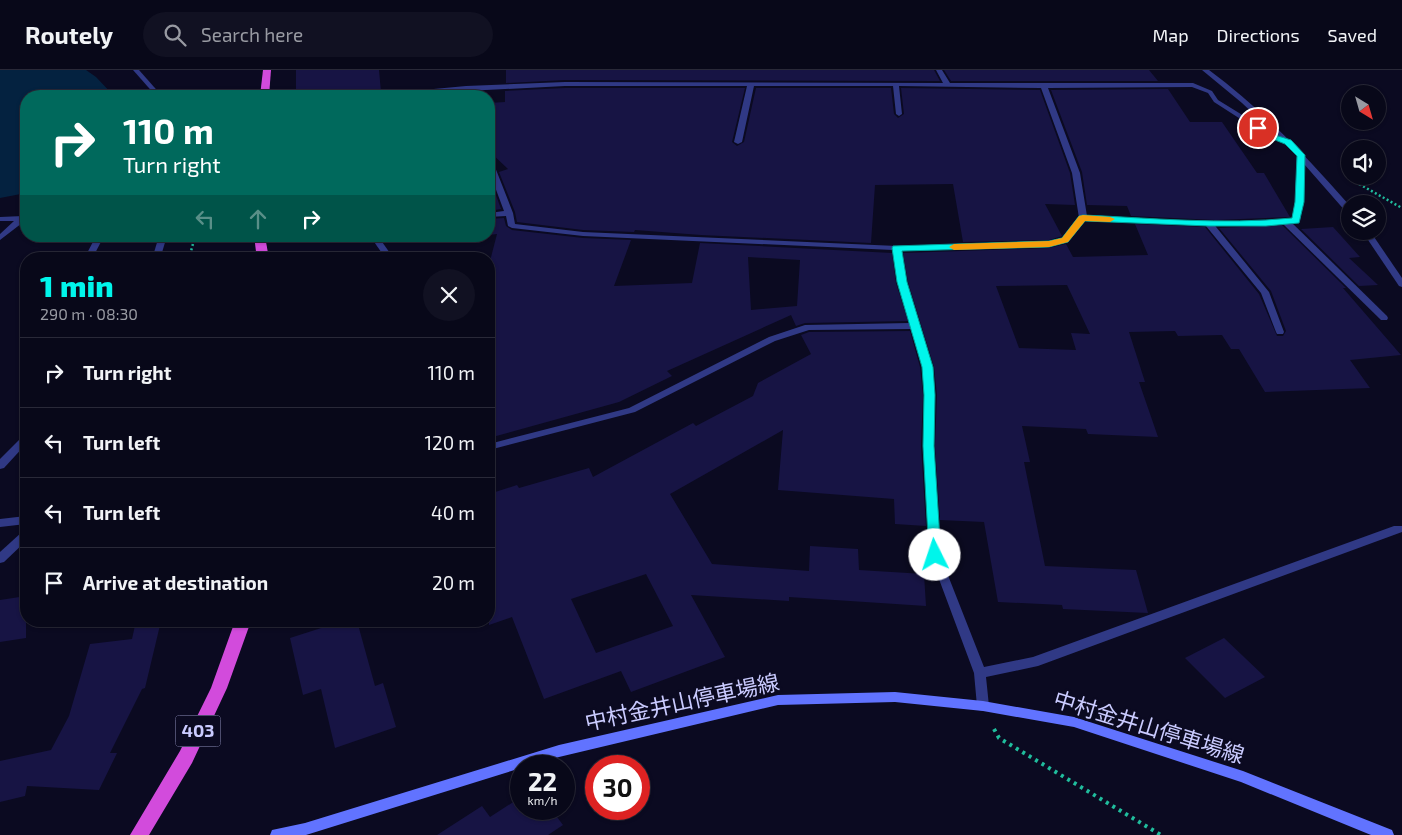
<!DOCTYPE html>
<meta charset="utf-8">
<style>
:root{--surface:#080819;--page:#112;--text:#f1f3f6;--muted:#989aa2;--line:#292938;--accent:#00f5eb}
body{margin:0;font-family:"Exo 2","Noto Sans JP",sans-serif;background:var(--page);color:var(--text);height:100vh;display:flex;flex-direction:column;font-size:19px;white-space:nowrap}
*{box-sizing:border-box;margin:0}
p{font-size:16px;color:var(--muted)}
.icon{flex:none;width:28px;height:28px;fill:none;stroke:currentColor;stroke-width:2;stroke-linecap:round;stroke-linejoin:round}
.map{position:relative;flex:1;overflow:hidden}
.sheet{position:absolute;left:20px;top:182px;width:475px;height:375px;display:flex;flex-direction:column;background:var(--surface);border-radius:20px;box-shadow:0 1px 4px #0004,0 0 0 1px var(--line)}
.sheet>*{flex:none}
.banner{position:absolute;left:20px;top:20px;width:475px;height:152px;border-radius:20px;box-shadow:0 1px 4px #0004,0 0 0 1px var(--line);background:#00695c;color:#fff;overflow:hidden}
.needle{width:32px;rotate:143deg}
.tools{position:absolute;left:1341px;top:15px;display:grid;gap:10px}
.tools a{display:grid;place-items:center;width:45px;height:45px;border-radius:50%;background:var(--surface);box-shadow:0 1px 4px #0004,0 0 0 1px var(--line);font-size:25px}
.speed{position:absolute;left:510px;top:685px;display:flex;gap:10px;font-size:25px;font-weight:700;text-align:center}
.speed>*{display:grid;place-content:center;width:65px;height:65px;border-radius:50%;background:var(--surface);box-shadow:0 1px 4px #0004,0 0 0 1px var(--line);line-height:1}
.speed small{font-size:12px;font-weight:400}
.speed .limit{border:8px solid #d22;background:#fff;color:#111}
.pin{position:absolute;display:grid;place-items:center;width:42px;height:42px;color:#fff;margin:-21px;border:2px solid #fff;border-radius:50%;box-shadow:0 1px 5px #0007}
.me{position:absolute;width:55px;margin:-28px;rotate:356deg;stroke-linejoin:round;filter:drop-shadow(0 0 4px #0008)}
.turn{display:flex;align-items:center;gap:18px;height:105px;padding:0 20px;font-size:22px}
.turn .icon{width:65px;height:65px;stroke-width:2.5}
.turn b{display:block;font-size:35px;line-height:42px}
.lanes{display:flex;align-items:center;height:48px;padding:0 20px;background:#0003;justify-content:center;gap:25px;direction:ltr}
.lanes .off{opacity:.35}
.round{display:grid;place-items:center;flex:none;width:52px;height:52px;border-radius:26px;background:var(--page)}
.summary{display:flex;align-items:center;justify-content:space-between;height:85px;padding:0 20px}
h1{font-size:30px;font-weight:800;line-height:38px;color:var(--accent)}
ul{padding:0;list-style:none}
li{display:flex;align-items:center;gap:15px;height:70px;padding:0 20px;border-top:1px solid var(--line)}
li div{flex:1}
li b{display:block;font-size:19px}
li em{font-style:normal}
header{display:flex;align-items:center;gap:30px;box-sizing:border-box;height:70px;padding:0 25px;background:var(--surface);border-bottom:1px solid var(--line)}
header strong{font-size:24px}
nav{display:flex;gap:28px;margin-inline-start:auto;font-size:18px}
.search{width:350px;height:45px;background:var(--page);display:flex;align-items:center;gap:12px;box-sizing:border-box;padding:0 18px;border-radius:28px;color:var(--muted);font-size:19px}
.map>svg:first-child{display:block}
</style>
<header>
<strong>Routely</strong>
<div class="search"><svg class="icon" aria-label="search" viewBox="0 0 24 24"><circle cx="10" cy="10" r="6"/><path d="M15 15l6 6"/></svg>Search here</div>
<nav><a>Map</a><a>Directions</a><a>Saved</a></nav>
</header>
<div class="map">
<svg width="1402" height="765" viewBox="0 0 1402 765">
<rect width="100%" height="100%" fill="#0b0a21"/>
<!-- water -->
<path fill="#042240" d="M0,0h86l10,7 18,19h-88v97l-26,5z"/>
<!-- building -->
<g fill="#171444" fill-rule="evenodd">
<path d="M296,0h83l2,22 -52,4h-33z"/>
<path d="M506,0h428l6,11 -375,-1 -59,3z"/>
<path d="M944,0h205l9,11h-207z"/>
<path d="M565,18h180l-13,54 5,4 7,-4 12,-54h135l3,26 4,4 6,-4 -3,-26 139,2 30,83 5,32 -30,-1 17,32 -13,4 -86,2 -10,-58 -78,1 -4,58 -170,-8 -66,-5 -1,2 -51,-2 -66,-8 -2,-10 -16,-40 9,-3 -19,-18v-48l16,-1v-11z"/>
<path d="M1168,19l22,33h32l35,51h7l26,44 -74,3 -85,-4 -4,-10 -40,-1 -5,-33 -31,-82z"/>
<path d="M489,106l12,33 -12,2z"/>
<path d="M504,148l2,8 6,4 71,8 48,2 -17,46 78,-3 8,-40 192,10 4,30 12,38 -103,2 -9,3 -5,-11 -124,56 5,5 -53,26 -130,36v-173l8,-31 -8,1v-16zM748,187l52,3 -3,46 -46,4z"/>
<path d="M1135,154l70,3 54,67 18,42h6l3,-5 -15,-40 -52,-63 63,-3 64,63h-3l58,67 -51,5 20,28 -105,4 -26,-43h-8l-9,-14 -44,1 -3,-5 -46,1 16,50h-6l19,55 -70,-3 -2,-5 -64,-3 8,36h-6l21,104 91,4 12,43 -85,-4 -1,-4 -64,-3 -14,-80 -44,-2 -5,-74 2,-51 -3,-28 -26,-85 -5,-29 146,-5 17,-4 7,13 75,-2zM1067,215l23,49 -19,-1 5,17 -57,-2 -23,-62z"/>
<path d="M1333,157l27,30 -11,1 29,27 -19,1 -58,-57z"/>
<path d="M910,261l10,36 3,28 -2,51 5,80 -31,-2 -1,-25 -116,-9 5,-60 -113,64 42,70 97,7 1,-25 48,3 1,21 65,4 2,32 -137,-9v4l-98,-6 34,62 -94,35 -10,-21 -77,28 -32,-82 -23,8v-131l28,-9 2,3 70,-20 4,9 100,-54 3,3 57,-30 5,-13 53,-29 -10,-19 8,-3zM646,504l27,52 -77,27 -25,-54z"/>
<path d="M26,526v42l-26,4v-42z"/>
<path d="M136,551h25l-16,67 -3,1 -32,64h7l-18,37 -72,-4 -2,10 -25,6v-41l51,-11 18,-34 21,-72 42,-5z"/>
<path d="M343,551h14l18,65 8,-3 13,44 -61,21 -14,-59 -18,6 -13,-57z"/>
<path d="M1224,568l41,39 -40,21 -40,-40z"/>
<path d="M521,727v12h30l12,16 -15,10h-111l45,-29 8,11z"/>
</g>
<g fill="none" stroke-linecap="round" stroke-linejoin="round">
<!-- path-far1 -->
<g stroke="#20bd9d" stroke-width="2.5" stroke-dasharray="2 2.5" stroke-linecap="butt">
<path d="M177,20l4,6"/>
<path d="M1345,103l14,11 43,24"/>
<path d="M189,189l6,-23"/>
</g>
<!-- path -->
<path stroke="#20bd9d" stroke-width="4" stroke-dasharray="3 4.5" stroke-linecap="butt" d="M994,659l5,9 162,97"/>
<!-- service -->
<g fill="#303985" fill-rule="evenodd">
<path d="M1283,150h6l98,96 1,2 -1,2h-6l-98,-96z"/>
<path d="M1206,152h6l57,70 15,40 -1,2h-6l-1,-2 -15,-39 -55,-67z"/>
</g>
<!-- minor -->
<g fill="#303985" fill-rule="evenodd">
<path d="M133,0h6l23,26h-6z"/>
<path d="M936,0h6l8,13h243l19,8 6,9 60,37 -36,-34 -40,-33h7c54,40 97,86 141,136v7h-3l-43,-49 -1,38 -3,19 -4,2 -80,3 -131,-6 -17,22 -19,4 -148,4 5,32 13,42 2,2 -1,2 12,39 3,28 -2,51 7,109 44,112 49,-10 361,-131h8v6l-364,134 -52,11 3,29 -2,4 -4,1 -4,-1 -2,-4 -3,-33 -44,-118 -7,-109 2,-51 -3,-28 -11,-38 -102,1 -34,11 -140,71 -146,38v-6l140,-36 140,-71 36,-12 105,-2 -12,-41 -5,-32 -310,-14 -71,-8 -4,-2 -2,-10 -17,1v-4l15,-2 -15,-40v-11l4,2 20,51 2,11 68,8 314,14 152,-4 13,-4 17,-20 -7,-45 -31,-85 -142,-2 3,28 -3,2 -3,-2 -3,-28h-139l-12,56 -4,2 -4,-2 13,-56h-182l-197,10 1,-1 97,-9 99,-4 378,1zM1192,17l16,6 6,9 56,36 15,5 12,13 -2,46 -3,17 -76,3 -129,-6 -7,-43 -32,-85z"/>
<path d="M23,146l3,1v3l-26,20v-6l14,-13h-14v-4z"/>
<path d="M1362,161h8l32,47v9l-3,-1z"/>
<path d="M96,166h8l-12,23h-8z"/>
<path d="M159,166h8l-7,23h-8z"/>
<path d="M262,166h23c-7,4 -23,7 -30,3z"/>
<path d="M370,166h8l16,23h-8z"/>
<path d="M26,365v9l-22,24 -4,1v-10l23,-23z"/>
<path d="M26,446v8l-26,3v-8z"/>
<path d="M26,461v10l-22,21 -4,1v-11l22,-20z"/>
</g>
<!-- secondary -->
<path fill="#6173ff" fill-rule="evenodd" d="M895,622l88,9 91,16 169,54 149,59 2,5h-23l-130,-53 -167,-55 -91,-16 -88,-9 -117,3 -219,52 -31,9h-7v2l-215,67h-36l2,-5 33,-7 254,-78 219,-50z"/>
<!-- trunk -->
<g fill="#d24bdc" fill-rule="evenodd">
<path d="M263,0h8l-2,26h-9z"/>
<path d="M254,166h11l4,23h-12z"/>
<path d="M235,551h16l-24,67 -35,75 -43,72h-19l50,-84 31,-63z"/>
</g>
</g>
<!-- route -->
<path fill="#00f5eb" stroke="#009f99" d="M1258,55l17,10 16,5 14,15 -1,47 -5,21 -33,3h-57l-124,-5 -17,21 -19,5 -147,4 5,31 26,85 2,28 -1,51 7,109 -2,3h-8l-2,-3 -6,-109 1,-51 -2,-28 -25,-85 -5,-34 1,-2 156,-5 13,-3 17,-22 4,-1c69,3 139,10 209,3l3,-16 2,-46 -12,-12 -15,-6 -14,-8 -2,-2z"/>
<!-- slow -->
<path fill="#f59e0b" d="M1083,145l27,2 5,2 -5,3 -25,-1 -17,21 -19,5 -95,3 -5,-3 5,-3 95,-3 13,-3 17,-22z"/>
<g text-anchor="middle" stroke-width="5" stroke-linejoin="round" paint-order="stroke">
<!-- shield labels -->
<rect fill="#0b0a21" stroke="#9191bc" stroke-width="1" x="175.5" y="645.5" width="45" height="31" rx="4"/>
<g font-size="18" font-weight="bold" fill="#cacbff">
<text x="198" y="667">403</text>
</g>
<!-- near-street labels -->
<g font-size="22" fill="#cacbff" stroke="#0b0a21">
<text transform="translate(682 632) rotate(-12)" y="8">中村金井山停車場線</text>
<text transform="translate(1149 657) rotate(17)" y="8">中村金井山停車場線</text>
</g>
</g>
</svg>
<div class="tools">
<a><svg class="needle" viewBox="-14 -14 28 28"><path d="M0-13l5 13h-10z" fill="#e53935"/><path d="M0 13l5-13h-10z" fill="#989aa2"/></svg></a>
<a><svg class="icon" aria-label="sound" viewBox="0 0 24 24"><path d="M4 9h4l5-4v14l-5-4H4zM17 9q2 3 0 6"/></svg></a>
<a><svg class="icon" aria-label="layers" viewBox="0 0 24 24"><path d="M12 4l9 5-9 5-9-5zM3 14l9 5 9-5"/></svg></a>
</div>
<div class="speed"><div>22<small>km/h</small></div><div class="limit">30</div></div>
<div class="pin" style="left:1258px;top:58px;background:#d93025"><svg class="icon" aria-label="arrive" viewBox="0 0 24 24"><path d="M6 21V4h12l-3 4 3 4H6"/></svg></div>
<svg class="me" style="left:935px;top:485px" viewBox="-20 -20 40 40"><circle r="19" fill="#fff"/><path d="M0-13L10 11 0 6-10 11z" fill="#00f5eb"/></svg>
<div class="banner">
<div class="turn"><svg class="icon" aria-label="right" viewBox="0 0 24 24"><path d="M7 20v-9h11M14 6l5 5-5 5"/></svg><div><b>110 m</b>Turn right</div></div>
<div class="lanes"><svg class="icon off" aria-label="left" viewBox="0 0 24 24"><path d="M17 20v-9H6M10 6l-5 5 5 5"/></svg><svg class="icon off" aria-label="ahead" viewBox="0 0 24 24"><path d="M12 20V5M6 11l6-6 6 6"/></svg><svg class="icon" aria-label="right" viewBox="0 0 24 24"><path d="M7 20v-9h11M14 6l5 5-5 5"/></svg></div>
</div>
<section class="sheet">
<div class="summary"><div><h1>1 min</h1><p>290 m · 08:30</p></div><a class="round"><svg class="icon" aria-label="close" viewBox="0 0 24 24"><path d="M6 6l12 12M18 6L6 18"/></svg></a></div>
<ul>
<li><svg class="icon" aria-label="right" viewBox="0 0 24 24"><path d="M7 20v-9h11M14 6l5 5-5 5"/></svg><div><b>Turn right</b></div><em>110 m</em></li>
<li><svg class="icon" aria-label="left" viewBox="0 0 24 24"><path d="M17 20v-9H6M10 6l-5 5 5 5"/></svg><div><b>Turn left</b></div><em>120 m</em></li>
<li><svg class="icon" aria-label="left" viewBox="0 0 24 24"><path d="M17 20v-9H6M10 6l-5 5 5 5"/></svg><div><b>Turn left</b></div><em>40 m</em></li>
<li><svg class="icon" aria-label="arrive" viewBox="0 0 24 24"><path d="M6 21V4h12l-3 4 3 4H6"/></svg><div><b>Arrive at destination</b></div><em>20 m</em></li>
</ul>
</section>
</div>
